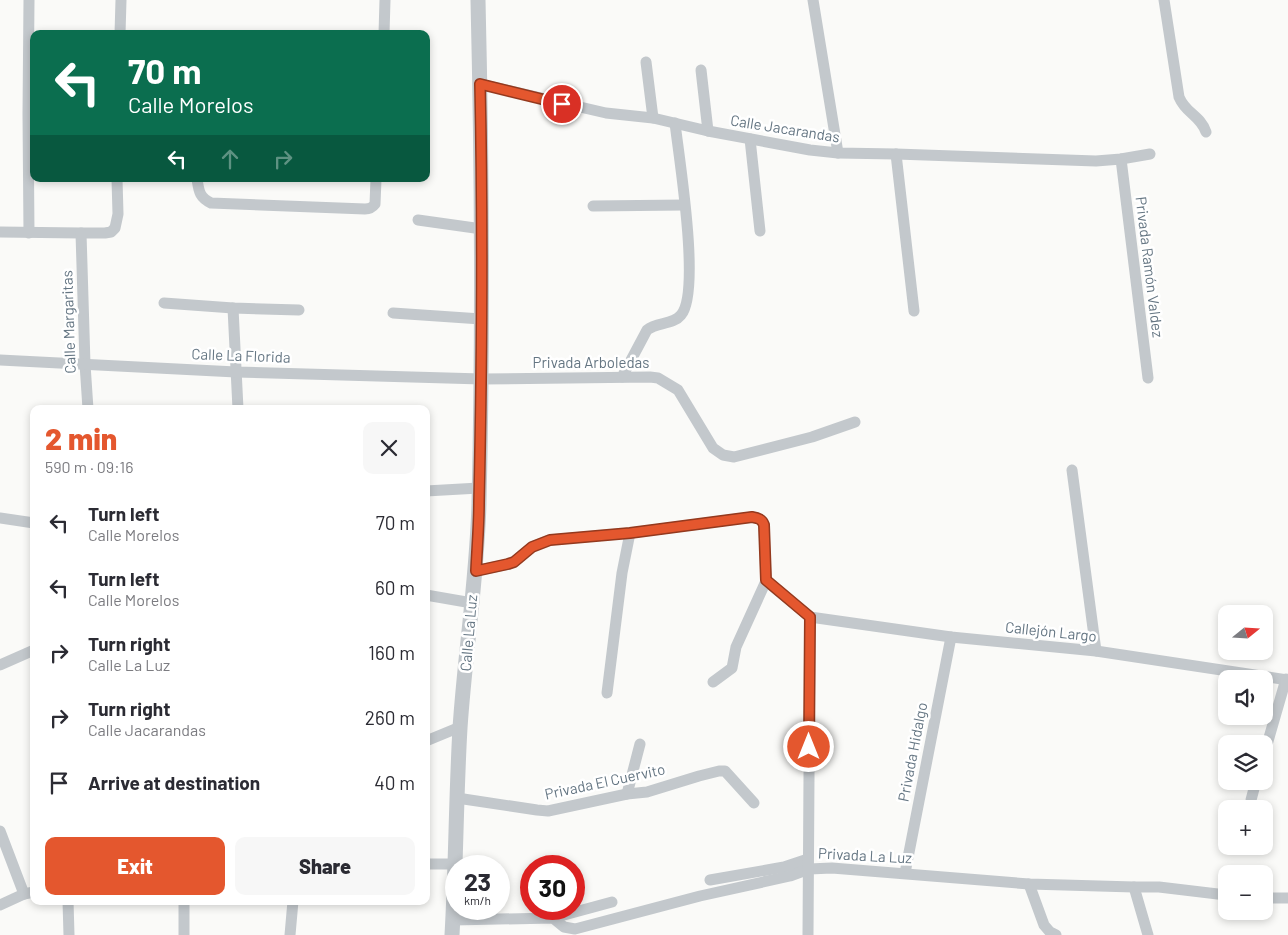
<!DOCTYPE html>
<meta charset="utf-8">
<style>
:root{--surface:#fff;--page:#f7f7f7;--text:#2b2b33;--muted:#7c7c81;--accent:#e4572e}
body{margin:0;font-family:Barlow,sans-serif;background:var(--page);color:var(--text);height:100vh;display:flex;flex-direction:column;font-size:19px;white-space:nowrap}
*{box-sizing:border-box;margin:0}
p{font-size:16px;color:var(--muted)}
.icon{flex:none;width:28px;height:28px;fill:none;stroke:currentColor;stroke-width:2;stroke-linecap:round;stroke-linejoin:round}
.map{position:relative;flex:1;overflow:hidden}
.sheet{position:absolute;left:30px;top:405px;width:400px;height:500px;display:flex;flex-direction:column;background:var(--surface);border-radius:10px;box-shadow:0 2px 8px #0003}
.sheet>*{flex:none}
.top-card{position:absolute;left:30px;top:30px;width:400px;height:152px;border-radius:10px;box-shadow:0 2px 8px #0003;background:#0b6e4f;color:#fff;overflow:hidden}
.needle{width:32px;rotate:72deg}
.buttons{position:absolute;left:1218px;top:605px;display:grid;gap:10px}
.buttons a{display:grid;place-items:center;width:55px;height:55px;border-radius:10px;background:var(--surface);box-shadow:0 2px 8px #0003;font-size:25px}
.speed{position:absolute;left:445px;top:855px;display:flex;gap:10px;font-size:25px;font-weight:700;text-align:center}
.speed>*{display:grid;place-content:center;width:65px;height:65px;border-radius:50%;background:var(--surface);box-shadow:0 2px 8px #0003;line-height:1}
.speed small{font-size:12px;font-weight:400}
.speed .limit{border:8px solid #d22;background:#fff;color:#111}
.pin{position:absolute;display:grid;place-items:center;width:42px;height:42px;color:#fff;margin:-21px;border:2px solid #fff;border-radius:50%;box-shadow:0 1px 5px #0007}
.me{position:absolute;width:55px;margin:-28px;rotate:0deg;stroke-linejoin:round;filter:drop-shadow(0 0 4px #0008)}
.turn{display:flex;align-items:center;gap:18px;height:105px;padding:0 15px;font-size:22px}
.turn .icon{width:65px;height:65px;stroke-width:2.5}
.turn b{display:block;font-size:35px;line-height:42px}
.lanes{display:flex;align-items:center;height:48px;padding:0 15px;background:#0003;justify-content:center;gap:25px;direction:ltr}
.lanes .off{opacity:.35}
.round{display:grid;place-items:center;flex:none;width:52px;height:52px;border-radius:10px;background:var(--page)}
.summary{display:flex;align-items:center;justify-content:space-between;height:85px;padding:0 15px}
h1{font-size:30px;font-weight:800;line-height:38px;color:var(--accent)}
.primary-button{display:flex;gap:10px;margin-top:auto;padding:10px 15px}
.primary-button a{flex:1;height:58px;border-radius:10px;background:var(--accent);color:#fff;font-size:20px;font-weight:800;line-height:58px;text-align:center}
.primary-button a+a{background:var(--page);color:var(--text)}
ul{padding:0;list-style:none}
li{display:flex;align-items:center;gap:15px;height:65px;padding:0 15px}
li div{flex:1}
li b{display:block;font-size:19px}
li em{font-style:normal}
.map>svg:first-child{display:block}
</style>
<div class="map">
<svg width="1288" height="935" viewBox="0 0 1288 935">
<rect width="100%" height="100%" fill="#fafaf8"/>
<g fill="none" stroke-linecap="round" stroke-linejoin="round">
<!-- minor -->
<g stroke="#c3c8cc" stroke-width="11">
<path d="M29,0l-1,114 1,119"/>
<path d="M813,0l25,153"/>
<path d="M1164,0l15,97c7,17 21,18 27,35"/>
<path d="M120,34l1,-34"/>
<path d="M384,34l1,-34"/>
<path d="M646,62l7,56"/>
<path d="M701,70l7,61"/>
<path d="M480,84l126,29 47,5 55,13 102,19 28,3 58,1 200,7 25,-2 29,-5"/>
<path d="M750,139l10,92"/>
<path d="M896,154l18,157"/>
<path d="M1121,159l27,219"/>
<path d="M197,179c2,12 2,18 14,24l154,6c5,0 7,-1 10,-5l1,-25"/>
<path d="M593,206l91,-1"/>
<path d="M418,220l64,9"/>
<path d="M0,232l81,1h24l6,-1 4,-4 3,-14 -1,-35"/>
<path d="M81,233l4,131 3,45"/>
<path d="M164,303l69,5 66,2"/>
<path d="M233,308l5,101"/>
<path d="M393,313l88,6"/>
<path d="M0,360l236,12 246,7 168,-2 8,1 20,12 35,58 10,7 11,2 78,-20 43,-15"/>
<path d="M622,377l25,-47c10,-8 26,-5 34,-15 20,-23 -2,-157 -6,-192"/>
<path d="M1072,470l24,181"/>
<path d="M426,491l53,-3"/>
<path d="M0,518l34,5"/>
<path d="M475,571l34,-7 6,-3 17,-14 17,-7 81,-7 122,-16c6,1 10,2 12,8l2,56 44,36"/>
<path d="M426,595l46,8"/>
<path d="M810,617l141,20 145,14 192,29"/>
<path d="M0,665l34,-15"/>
<path d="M713,682l19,-14 4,-21 30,-66"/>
<path d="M607,693l15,-120 8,-40"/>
<path d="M426,741l34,-14"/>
<path d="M1264,755l22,-76"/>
<path d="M627,794l13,-50"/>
<path d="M457,798l80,12 11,1 79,-17 20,-2 52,-16 20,-5h6l29,32"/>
<path d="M1251,800l5,-19"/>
<path d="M0,831l24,63"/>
<path d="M426,864h29"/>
<path d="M905,873l46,-236"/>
<path d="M710,880l74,-13 24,-8"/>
<path d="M1029,884l15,41 6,7 6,3"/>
<path d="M1134,887l14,48"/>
<path d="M1264,898h24"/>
<path d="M68,901l1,34"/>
<path d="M0,905l24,-11 10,-2"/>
<path d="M553,918l59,-16"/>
<path d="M453,920l100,-2 11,9 11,2 125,-33 90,-20 19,-7 23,-1 197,16 105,3h25l67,8"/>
<path d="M184,935v-34"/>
<path d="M290,935l3,-34"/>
<path d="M808,935l2,-318"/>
</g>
<!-- tertiary -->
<path stroke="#c3c8cc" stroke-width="15" d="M452,935c4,-69 4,-138 8,-207 5,-75 17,-149 19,-225 4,-168 3,-335 -1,-503"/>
</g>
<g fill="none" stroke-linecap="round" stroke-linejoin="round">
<defs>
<path id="route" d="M562,104l-82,-20c3,140 2,279 -1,419 0,23 -2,45 -3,68l32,-7 6,-2 18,-15 18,-7 80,-7 122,-16c6,1 10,2 12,8l2,55 44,37 -1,130"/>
</defs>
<!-- route casing -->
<use href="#route" stroke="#94391e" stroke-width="12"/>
<!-- route -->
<use href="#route" stroke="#e4572e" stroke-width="9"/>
</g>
<g text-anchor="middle" stroke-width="5" stroke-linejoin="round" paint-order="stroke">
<!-- street labels -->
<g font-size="15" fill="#657683" stroke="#fff">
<text transform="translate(785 129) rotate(9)" y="5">Calle Jacarandas</text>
<text transform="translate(1149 267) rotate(83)" y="5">Privada Ramón Valdez</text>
<text transform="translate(69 322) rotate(-92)" y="5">Calle Margaritas</text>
<text transform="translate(241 356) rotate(2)" y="5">Calle La Florida</text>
<text x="591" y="368">Privada Arboledas</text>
<text transform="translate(1051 632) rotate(6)" y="5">Callejón Largo</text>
<text transform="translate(469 633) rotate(-85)" y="5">Calle La Luz</text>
<text transform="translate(913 752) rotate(-79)" y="5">Privada Hidalgo</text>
<text transform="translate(605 782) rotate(-12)" y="5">Privada El Cuervito</text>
<text transform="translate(865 856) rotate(3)" y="5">Privada La Luz</text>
</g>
</g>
</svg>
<div class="buttons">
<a><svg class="needle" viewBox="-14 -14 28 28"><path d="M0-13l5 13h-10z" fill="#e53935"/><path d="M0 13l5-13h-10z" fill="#7c7c81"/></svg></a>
<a><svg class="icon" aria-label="sound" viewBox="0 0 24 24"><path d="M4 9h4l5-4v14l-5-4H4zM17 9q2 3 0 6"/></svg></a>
<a><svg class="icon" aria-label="layers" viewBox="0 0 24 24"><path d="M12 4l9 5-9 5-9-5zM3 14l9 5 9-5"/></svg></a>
<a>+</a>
<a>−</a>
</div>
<div class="speed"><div>23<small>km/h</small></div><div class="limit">30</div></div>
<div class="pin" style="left:562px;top:104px;background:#d93025"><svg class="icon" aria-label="arrive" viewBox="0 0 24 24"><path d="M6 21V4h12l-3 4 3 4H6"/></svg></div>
<svg class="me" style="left:809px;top:747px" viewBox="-20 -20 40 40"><circle r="17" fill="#e4572e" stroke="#fff" stroke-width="3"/><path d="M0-11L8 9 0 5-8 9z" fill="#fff"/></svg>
<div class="top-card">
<div class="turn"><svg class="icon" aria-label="left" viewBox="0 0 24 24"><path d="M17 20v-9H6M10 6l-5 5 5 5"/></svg><div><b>70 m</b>Calle Morelos</div></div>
<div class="lanes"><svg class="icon" aria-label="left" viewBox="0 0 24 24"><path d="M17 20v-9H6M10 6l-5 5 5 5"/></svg><svg class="icon off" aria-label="ahead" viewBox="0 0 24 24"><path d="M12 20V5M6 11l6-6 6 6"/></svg><svg class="icon off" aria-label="right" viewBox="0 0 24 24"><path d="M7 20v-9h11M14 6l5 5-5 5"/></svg></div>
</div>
<section class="sheet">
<div class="summary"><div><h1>2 min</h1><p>590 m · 09:16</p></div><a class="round"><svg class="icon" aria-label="close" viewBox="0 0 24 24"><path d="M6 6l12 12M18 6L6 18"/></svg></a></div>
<ul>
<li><svg class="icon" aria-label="left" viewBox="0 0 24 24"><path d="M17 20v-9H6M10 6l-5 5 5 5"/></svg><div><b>Turn left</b><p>Calle Morelos</p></div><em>70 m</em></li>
<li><svg class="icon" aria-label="left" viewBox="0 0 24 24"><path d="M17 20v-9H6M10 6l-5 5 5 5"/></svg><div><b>Turn left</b><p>Calle Morelos</p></div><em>60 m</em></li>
<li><svg class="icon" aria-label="right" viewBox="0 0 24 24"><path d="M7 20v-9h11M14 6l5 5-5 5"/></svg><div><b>Turn right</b><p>Calle La Luz</p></div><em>160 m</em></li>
<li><svg class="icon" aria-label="right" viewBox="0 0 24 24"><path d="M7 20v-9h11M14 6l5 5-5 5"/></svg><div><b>Turn right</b><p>Calle Jacarandas</p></div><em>260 m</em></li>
<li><svg class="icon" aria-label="arrive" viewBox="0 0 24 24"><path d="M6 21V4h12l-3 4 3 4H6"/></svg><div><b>Arrive at destination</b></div><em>40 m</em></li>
</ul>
<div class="primary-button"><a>Exit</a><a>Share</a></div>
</section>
</div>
